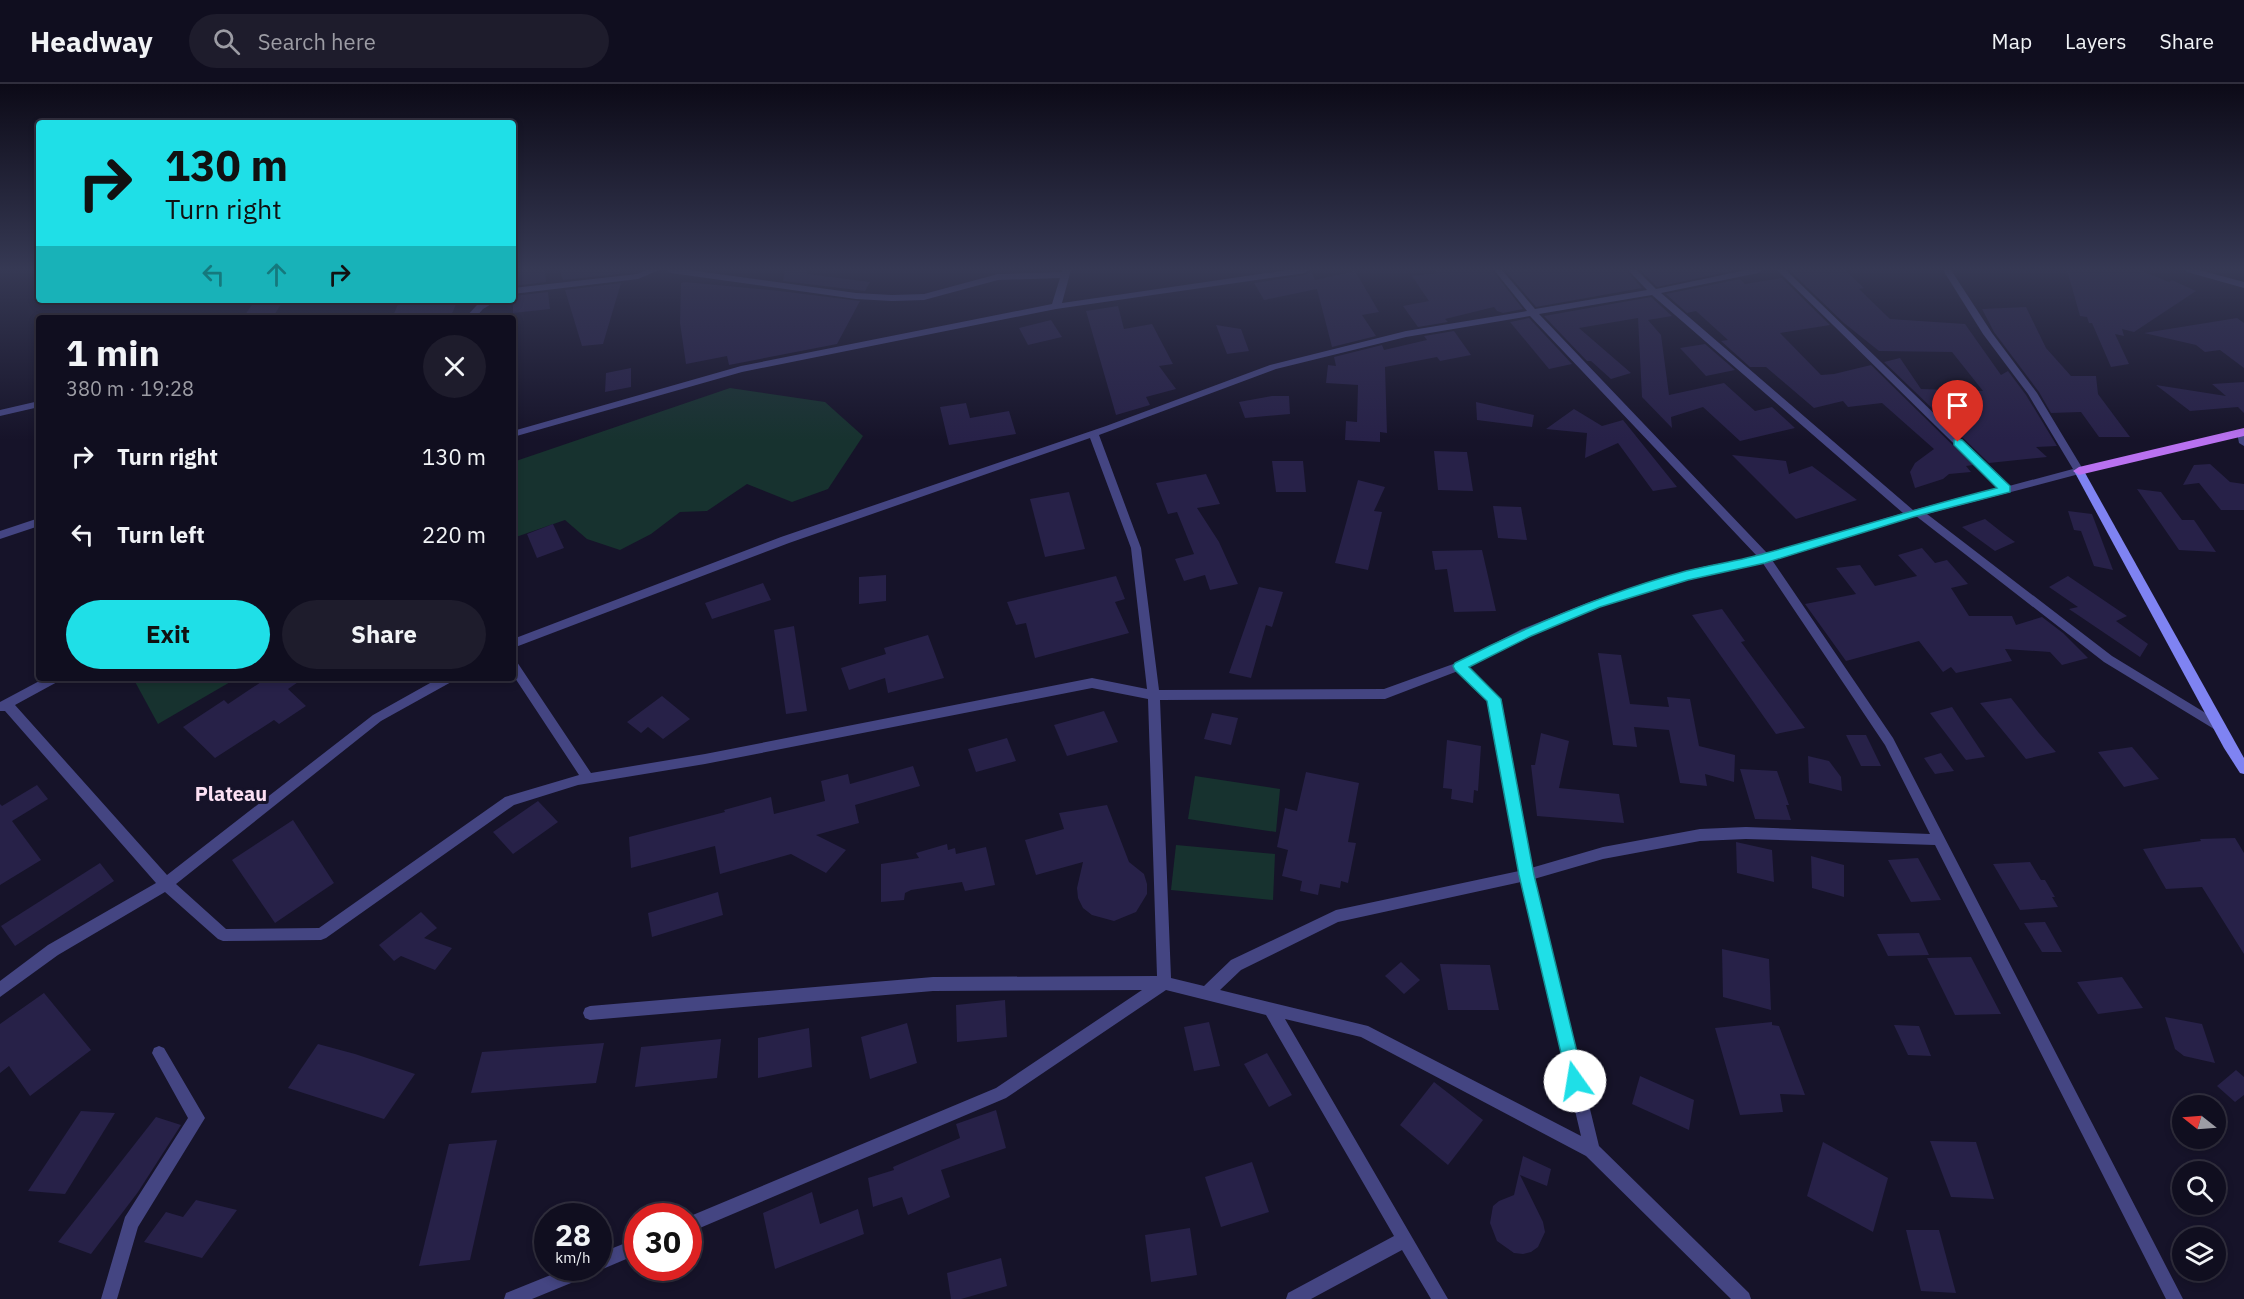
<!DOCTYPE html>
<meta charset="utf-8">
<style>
:root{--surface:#100e1f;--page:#1e1c2c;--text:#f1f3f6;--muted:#9c9ca4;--line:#302e3d;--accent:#1fdfe7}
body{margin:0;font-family:"IBM Plex Sans",sans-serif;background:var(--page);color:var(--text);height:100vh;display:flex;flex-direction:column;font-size:22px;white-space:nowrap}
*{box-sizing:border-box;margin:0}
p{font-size:20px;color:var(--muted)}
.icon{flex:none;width:33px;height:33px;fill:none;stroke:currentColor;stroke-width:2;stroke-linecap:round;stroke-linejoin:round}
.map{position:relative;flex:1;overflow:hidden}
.sheet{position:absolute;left:36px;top:231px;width:480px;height:366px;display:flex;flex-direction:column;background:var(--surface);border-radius:6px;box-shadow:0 3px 9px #0003,0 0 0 2px var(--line)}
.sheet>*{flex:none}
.banner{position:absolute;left:36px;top:36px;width:480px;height:183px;border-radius:6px;box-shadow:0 3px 9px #0003,0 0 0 2px var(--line);background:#1fdfe7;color:#111;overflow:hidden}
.needle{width:39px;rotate:287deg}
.controls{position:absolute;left:2172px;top:1011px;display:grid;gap:12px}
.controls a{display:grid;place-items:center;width:54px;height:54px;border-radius:50%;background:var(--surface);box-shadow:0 3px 9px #0003,0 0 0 2px var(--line);font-size:30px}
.speed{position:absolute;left:534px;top:1119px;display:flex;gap:12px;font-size:30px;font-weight:700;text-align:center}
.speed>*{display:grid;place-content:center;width:78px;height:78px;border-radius:50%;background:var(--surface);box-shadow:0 3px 9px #0003,0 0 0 2px var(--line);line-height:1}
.speed small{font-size:15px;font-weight:400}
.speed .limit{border:9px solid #d22;background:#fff;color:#111}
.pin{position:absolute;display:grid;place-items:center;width:51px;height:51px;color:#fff;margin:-62px -26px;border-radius:50% 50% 50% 0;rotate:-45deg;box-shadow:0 0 6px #0007}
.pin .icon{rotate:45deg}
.me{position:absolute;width:66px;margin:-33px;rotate:347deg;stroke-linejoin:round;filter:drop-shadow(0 0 4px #0008)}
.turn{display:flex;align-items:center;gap:21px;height:126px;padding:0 30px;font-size:27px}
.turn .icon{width:78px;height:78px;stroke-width:2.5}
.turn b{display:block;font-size:42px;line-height:51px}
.lanes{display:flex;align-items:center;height:57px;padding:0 30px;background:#0003;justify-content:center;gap:30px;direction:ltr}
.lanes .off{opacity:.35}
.round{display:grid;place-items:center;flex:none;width:63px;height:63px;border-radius:32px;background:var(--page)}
.head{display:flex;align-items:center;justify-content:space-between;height:102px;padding:0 30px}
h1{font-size:36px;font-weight:800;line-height:45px}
.primary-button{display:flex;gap:12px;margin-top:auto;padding:12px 30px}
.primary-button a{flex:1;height:69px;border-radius:36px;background:var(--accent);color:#111;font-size:24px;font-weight:800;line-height:69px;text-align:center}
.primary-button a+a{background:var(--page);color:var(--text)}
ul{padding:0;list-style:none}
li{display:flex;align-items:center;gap:18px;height:78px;padding:0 30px}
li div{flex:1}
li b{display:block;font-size:22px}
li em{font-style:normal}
header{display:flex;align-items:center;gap:36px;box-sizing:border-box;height:84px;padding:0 30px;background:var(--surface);border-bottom:2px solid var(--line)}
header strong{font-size:28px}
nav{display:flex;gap:33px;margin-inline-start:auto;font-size:21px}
.search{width:420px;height:54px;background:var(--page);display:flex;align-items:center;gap:15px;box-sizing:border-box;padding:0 21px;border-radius:33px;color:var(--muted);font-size:22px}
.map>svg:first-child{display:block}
</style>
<header>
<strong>Headway</strong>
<div class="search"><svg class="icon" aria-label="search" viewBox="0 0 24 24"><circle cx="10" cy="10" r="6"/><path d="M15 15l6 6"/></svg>Search here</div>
<nav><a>Map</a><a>Layers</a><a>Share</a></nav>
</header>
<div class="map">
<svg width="2244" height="1215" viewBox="0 0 2244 1215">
<rect width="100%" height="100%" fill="#161329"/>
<!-- green -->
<g fill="#17322f">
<path d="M730,304l95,14 38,34 -35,53 -36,13 -45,-18 -40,27 -27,1 -29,22 -31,16 -33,-11 -22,-19 -52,18v-76z"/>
<path d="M133,594h104l-79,46z"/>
<path d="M1195,692l85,13 -4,43 -88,-13z"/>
<path d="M1176,761l99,9 -2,46 -102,-10z"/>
</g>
<!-- building -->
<g fill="#272148">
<path d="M513,186h32l1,12 -33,4z"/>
<path d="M560,186h60l-1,4 -56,6z"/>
<path d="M807,186v4l63,8 -5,9 -82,-10 2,-10z"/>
<path d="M1436,186h56l31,39 -20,4 -6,-2 -3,-4 -49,12 3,3 -30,5 -15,-21 26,-5 -17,-25 26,-3z"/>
<path d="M1505,186h121l16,18 -106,19z"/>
<path d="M1640,186h91l1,1 -75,16z"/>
<path d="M1789,186h56l19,18 -5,1 31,30 75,5 36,51 7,-4 18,24 31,51 -21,1 11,10 -58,6 -105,-101 16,-4 21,31 62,2 -31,-39 -73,-1 -35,-28z"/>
<path d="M2067,186h73l29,12 3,-2 24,11 -62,41 -12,-3 2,7 -9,-2 14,30 -18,3 -19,-44h-3l-2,-6 -7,-1z"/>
<path d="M1311,187l4,9 40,-9 24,41 -17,3 14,21 -44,11 -15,-58 -53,11 -10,-17 51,-8z"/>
<path d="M1782,194l48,47 -50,8 41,42 13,-1 37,-9 102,100 -7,1 5,6 -22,2 -6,5 -28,9 -5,-16 5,-9 19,-14 -52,-46 -34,4 -5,-6 -29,7 -48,-41h-16l-29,-26 7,-1 -32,-29 -9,2 -21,-19 74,-15 5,5z"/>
<path d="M685,198l95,9 80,10 -23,43 -108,21 -2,-9 -41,8 -6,-41 1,-40z"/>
<path d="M621,199l-18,61 -21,2 -17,-56z"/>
<path d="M548,208l2,17 -37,4v-17z"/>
<path d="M1651,213l21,19 -24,4 13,15 8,60 55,-12 31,28 17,-4 23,21 -55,13 -37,-34 -32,10 1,11 -30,-31 -4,-79 -59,10 52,45 -20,6 -20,-18h-4l-43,-45z"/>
<path d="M255,216h29l-12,18h-29z"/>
<path d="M400,216h58l-8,18h-58z"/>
<path d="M1118,222l6,23 28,-5 21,40 -14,2 17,23 -30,8 4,8 -34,10 -30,-104z"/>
<path d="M2026,223l20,41 25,28h25l2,18 32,43h-31l-18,-25 -30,1 -12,-21 -45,-60 -12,-23z"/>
<path d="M1529,234l43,46 -23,5 -39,-47z"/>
<path d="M2237,234l7,5v45l-24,-18 -15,2 -9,-7 -52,-12z"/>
<path d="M1051,236l11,17 -34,8 -9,-17z"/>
<path d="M1216,241l25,4 8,22 -22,3z"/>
<path d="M1454,247l17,24 -31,6 -3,-4 -52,10 2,66 -7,-1v10l-35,-2 1,-19 11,1 1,-37 -32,-2 2,-18 8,1 -2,-9 48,-12 2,5 43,-10 -3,-4z"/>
<path d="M1705,260l30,26 -29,6 -26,-28z"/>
<path d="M631,284v19l-26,5 1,-19z"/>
<path d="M2244,298v31l-6,-6 -48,4 -34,-26 70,11 -14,-12z"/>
<path d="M1272,312h17l1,18 -45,4 -6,-16z"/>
<path d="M1476,318l58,13 -2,12 -55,-7z"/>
<path d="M966,319l4,15 39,-7 7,23 -67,11 -9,-38z"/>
<path d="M1574,325l28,17 21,-6 54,67 -24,4 -35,-48 -33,15 2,-25 -41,-4z"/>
<path d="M1434,367l33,1 6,39 -35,-1z"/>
<path d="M1732,371l54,6 3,13 23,-8 45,34 -61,19z"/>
<path d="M1272,377h31l3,31h-30z"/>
<path d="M2210,380l20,18 14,2v26h-23l-22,-27 -16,2 11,-20z"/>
<path d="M1206,390l14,30 -23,4 22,34 19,42 -28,6 -5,-15 -21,6 -9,-22 19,-5 -17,-42 -9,2 -12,-31z"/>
<path d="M1358,396l27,7 -11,24 8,1 -14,58 -33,-7z"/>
<path d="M2137,405l24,3 21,28h12l22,32 -37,-2z"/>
<path d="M1069,408l16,57 -40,8 -15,-58z"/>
<path d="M1493,422l28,1 6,33 -29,-2z"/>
<path d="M2068,427l24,3 21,56 -19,-4 -13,-35 -7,-1z"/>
<path d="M1985,435l19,15 11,8 -20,9 -33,-24z"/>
<path d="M553,440l11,24 -27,10 -10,-24z"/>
<path d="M1922,464l13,15 12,-3 21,24 -17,4 18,28h43l4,9 26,-8 21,16 25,25 -26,7 -12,-13 -45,-3 7,12 -56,12 -5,-6 -8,5 -24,-31 -73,20 -41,-57 51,-10 -20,-26 24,-3 15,21 42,-10 -19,-21z"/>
<path d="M1482,466l14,61 -42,1 -7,-43 -12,1 -3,-19z"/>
<path d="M886,491v26l-27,3v-27z"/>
<path d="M1116,492l9,23 -10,3 14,31 -94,25 -9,-35 -10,2 -9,-23z"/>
<path d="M2068,492l59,40 -11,5 32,23 -8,13 -71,-48 9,-2 -29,-20z"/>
<path d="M763,499l8,17 -59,19 -7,-16z"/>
<path d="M1259,503l24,5 -11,35 -6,-2 -15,53 -22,-5z"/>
<path d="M1722,525l23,32 -4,1 64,86 -29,6 -84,-119z"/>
<path d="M794,542l13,85 -21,3 -12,-84z"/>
<path d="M928,551l16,43 -56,15 -3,-15 -36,12 -8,-22 45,-14 -2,-6z"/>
<path d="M1598,569l23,2 9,49 39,3 -2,-10 23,2 9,47 36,9 -1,27 -29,-8 2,12 -27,-3 -11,-53 -35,-3 3,20 -24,-2z"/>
<path d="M267,594h37l-16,11 18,17 -27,18 -5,-4 -59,38 -32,-31 41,-27 4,4z"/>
<path d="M662,612l28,23 -27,20 -15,-12 -7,6 -14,-11z"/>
<path d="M2011,614l28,35 17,19 -30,7 -46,-56z"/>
<path d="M1952,623l33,50 -19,3 -36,-47z"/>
<path d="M1104,627l14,31 -51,14 -13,-31z"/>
<path d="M1212,629l26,5 -7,27 -27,-6z"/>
<path d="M1541,649l28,8 -10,47 60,6 5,29 -87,-7 -6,-51h4z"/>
<path d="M1846,651h20l15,31h-20z"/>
<path d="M1007,654l9,23 -40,11 -8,-23z"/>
<path d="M1447,656l34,6 -3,45 -4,-1 -1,13 -22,-4 1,-10 -9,-1z"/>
<path d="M2132,663l27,32 -35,8 -26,-35z"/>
<path d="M1941,669l13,18 -19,3 -11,-16z"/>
<path d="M1808,672l21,5 12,16 1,14 -33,-8z"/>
<path d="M913,682l7,20 -65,19 4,18 -43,12 30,15 -20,23 -35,-19 -71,20 -5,-28 -84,22 -2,-31 96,-25 -1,-2 47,-13 3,17 51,-13 -4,-20 27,-7 2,10z"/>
<path d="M1740,685l37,2 12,34h-3l5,15 -36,-1z"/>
<path d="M1306,688l53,11 -11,59 8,1 -8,40 -7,-2 -1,7 -20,-4 -2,11 -18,-4 2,-10 -20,-5 6,-26 -11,-3 8,-39 12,3z"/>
<path d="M37,701l11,14 -36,22 29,39 -41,25v-81l2,2z"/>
<path d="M538,717l20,21 -45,32 -20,-22z"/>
<path d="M1107,721l22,57 15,12 3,10v10l-11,18 -22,9 -22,-6 -9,-7 -5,-10 -1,-10 6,-26 -47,13 -11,-35 39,-11 -5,-16z"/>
<path d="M293,736l41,63 -59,40 -43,-63z"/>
<path d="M2235,754l9,15v101l-42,-67 -36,2 -23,-40 58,-8 -1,-2z"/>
<path d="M1736,758l36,8 2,32 -37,-9z"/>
<path d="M947,760l1,6 7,-2 1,6 30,-7 9,38 -30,6 -3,-9 -51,8 -6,3 -1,7 -23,2v-38l38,-6 -3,-5z"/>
<path d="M1811,772l33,9v32l-32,-9z"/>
<path d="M1918,774l23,42 -30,2 -23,-42z"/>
<path d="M2030,778l11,18h4l10,17h-3l6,10 -38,3 -27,-46z"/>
<path d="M100,779l14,18 -99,65 -14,-20z"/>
<path d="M718,808l5,23 -71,22 -4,-24z"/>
<path d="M421,828l16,16 -13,10 28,10 -17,22 -34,-14 -7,5 -15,-16z"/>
<path d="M2045,838l17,30h-20l-18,-29z"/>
<path d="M1919,849l10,22 -41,1 -11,-22z"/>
<path d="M1722,865l47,10 2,51 -48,-13z"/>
<path d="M1971,873l30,57 -46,1 -28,-57z"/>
<path d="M1401,878l19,18 -16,14 -19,-18z"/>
<path d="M1440,880l50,1 9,45h-51z"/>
<path d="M2122,893l21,31 -45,6 -21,-32z"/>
<path d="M44,909l47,57 -61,46 -21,-30 -9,7v-49z"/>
<path d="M1005,916l2,37 -50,5 -1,-37z"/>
<path d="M2165,933l37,7 13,39 -31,-7 -9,-7z"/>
<path d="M1209,938l11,44 -26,5 -10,-44z"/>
<path d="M1772,938v3l7,1 26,69 -25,-1 3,18 -43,3 -25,-87z"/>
<path d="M907,939l10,40 -47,16 -9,-42z"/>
<path d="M1894,941l25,1 12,30 -23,-1z"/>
<path d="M809,944l3,39 -54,11v-40z"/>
<path d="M721,955l-4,39 -82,9 6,-40z"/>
<path d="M604,959l-8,40 -125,10 11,-41z"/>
<path d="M318,960l37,10 60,20 -31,45 -96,-31z"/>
<path d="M1267,969l25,42 -23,12 -25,-43z"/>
<path d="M2236,986l8,7v18l-9,7 -18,-16z"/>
<path d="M1640,992l54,24 -5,30 -57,-26z"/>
<path d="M1434,998l49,38 -35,45 -48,-40z"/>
<path d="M996,1026l10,38 -65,22 9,27 -42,18 -6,-18 -29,10 -5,-29 26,-8 -1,-3 67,-29 -4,-14z"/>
<path d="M81,1027l34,2 -50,81 -37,-3z"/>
<path d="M156,1033l25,8 -43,67 -47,62 -33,-12z"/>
<path d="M497,1056l-27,120 -51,6 30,-122z"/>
<path d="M1930,1057l46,1 18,57 -43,-2z"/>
<path d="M1823,1058l65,36 -15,54 -66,-36z"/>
<path d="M1523,1072l28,13 -4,17 -27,-11 23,47 2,10 -7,15 -7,5 -8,2 -9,-1 -17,-12 -7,-18 3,-17 6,-5 15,-6z"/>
<path d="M1252,1078l17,50 -48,15 -16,-50z"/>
<path d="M812,1108l8,32 38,-15 6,25 -89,35 -12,-56z"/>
<path d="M196,1116l41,10 -35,48 -58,-16 22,-30 17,5z"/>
<path d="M1190,1144l7,47 -46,7 -6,-47z"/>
<path d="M1906,1146h33l17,63 -35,-2z"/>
<path d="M1001,1174l6,28 -46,13h-10l-4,-26z"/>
</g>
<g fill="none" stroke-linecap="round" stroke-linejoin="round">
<!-- street -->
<g fill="#444582" fill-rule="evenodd">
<path d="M647,186h12l-21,9 -125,15v-6l124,-14z"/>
<path d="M667,186h22l167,23 36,2 32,-1 74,-20 64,-2 1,-2h8l-9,33 226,-33h21l-4,3 -249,36 -314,63 -229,65v-6l228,-65 311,-62 8,-26 -62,2 -74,20 -32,1 -36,-2 -185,-26z"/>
<path d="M1494,186h8l33,39 112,-19 -19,-20h9l19,19 90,-19h16l-4,3 -97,20 252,217 86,-22 -222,-218h9l223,216 64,-17 -45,-75 -45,-60 -40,-64h8l41,63 45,60 47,78 -1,2 -156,41 185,142 110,67 2,3 -2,3h-8l-110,-67 -188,-146 -144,44 121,178 290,561h-17l-231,-454 -189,-6 -46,2 -97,18 -69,20 65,267 150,147 2,6h-20l-145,-143 -225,-119 -76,-18 163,280h-17l-29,-49 -91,49h-25l2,-6 106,-57 -128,-221 -100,-25 -160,108 -318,135v-16l308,-129 146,-98 -209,1 -343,29 -5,-2 -2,-5 2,-5 5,-2 343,-29 224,-1 -9,-277 -56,-11 -387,76 -127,21 -64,20 -188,133 -5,2 -98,1 -5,-2 -53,-47 -107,63 -58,42v-16l48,-36 108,-62 -151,-172h-5v-9l45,-24h16l-2,3 -44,24 152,170 206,-160 66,-37h16l-2,3 -72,40 -205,163 50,45 93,-1 186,-131 74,-22 -66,-100v-15l4,2 74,111 114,-19 387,-76 55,11 -16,-141 -41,-110 -301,105 -276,105v-9l268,-102 325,-111 164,-61 136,-34 121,-20zM1652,211l251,218 -136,40 -228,-239zM1530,232l227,240 -69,15 -96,30 -70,28 -66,34 -72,26 -225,1 -18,-142 -42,-113 177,-66 130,-32zM1762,478l123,183 45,89 -184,-7 -46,2 -97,18 -72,21 -31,-169 -32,-32c21,-11 41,-22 62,-32 74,-34 153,-55 232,-73zM1458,587l30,30 31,170 -183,39 -105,50 -27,26 -33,-8 -11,-278 225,-1zM1521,798l60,254 -213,-110 -148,-36 21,-20 97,-48z"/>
<path d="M2186,186h13l45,12v6l-57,-16z"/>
<path d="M487,216h11l-15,9 -8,9h-10l12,-13z"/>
<path d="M39,317v6l-39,9v-6z"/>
<path d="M2242,345h2v17l-5,-3 -2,-11z"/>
<path d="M39,434v8l-39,13v-8z"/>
<path d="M159,962l5,2 41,70 -67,109 -21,72h-16l24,-82 63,-99 -36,-65 2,-5z"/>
<path d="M638,1154v16l-40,17 -3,-1 -2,4 -61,25h-28l2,-6 62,-25h30v-14z"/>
</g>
<!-- secondary -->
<path fill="#7f83f2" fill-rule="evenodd" d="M2079,384l5,3 160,287v16l-4,-1 -16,-25 -150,-277z"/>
<!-- primary -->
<path fill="#b971f0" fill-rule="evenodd" d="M2244,344v8l-165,39 -6,-4 6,-4z"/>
</g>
<!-- sky -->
<linearGradient id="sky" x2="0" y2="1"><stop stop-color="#0c0a17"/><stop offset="0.52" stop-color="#363954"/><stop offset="1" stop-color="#363954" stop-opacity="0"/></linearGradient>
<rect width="2244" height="356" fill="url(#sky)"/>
<!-- route -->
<path fill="#1fdfe7" stroke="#149196" stroke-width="1.5" d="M1958,355l4,1 48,46v6l-97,25 -148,46 -77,17 -88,27 -69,29 -62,31 32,32 33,176 50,206 -2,6 -7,3 -6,-3 -50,-212 -32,-174 -32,-31 -2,-4 2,-3c75,-38 150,-70 231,-92 27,-7 54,-10 80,-18 78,-21 154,-46 231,-65l-43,-43v-5z"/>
<g text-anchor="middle" stroke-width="6" stroke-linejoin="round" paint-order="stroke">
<!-- neighbourhood labels -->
<g font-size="20" font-weight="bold" fill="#fce0f3" stroke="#161329">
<text x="231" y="717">Plateau</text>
</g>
</g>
</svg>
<div class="controls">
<a><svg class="needle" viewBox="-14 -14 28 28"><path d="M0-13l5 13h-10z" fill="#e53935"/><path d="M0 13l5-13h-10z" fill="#9c9ca4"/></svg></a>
<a><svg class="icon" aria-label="search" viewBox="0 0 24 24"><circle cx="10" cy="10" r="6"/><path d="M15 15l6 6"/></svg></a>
<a><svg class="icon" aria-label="layers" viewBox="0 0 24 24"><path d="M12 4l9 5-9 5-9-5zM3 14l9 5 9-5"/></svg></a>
</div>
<div class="speed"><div>28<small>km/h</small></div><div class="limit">30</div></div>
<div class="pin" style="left:1958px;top:358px;background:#d93025"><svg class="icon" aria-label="arrive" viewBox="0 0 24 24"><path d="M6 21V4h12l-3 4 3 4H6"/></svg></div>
<svg class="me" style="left:1575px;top:997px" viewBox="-20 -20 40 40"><circle r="19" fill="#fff"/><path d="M0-13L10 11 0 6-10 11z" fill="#1fdfe7"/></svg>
<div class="banner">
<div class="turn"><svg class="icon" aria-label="right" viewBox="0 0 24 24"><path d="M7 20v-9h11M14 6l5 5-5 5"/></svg><div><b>130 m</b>Turn right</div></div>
<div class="lanes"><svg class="icon off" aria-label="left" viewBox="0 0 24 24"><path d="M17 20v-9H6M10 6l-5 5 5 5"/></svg><svg class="icon off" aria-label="ahead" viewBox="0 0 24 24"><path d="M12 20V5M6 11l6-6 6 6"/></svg><svg class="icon" aria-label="right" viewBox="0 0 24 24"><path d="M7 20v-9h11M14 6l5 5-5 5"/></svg></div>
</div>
<section class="sheet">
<div class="head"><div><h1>1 min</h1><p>380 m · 19:28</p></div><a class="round"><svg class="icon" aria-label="close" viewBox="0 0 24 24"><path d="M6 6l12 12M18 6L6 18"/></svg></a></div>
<ul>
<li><svg class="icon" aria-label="right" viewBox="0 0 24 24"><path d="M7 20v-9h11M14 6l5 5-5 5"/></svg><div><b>Turn right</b></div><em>130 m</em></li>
<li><svg class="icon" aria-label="left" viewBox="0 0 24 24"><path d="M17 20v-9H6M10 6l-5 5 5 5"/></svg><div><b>Turn left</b></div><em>220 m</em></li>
</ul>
<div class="primary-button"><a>Exit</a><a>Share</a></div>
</section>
</div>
